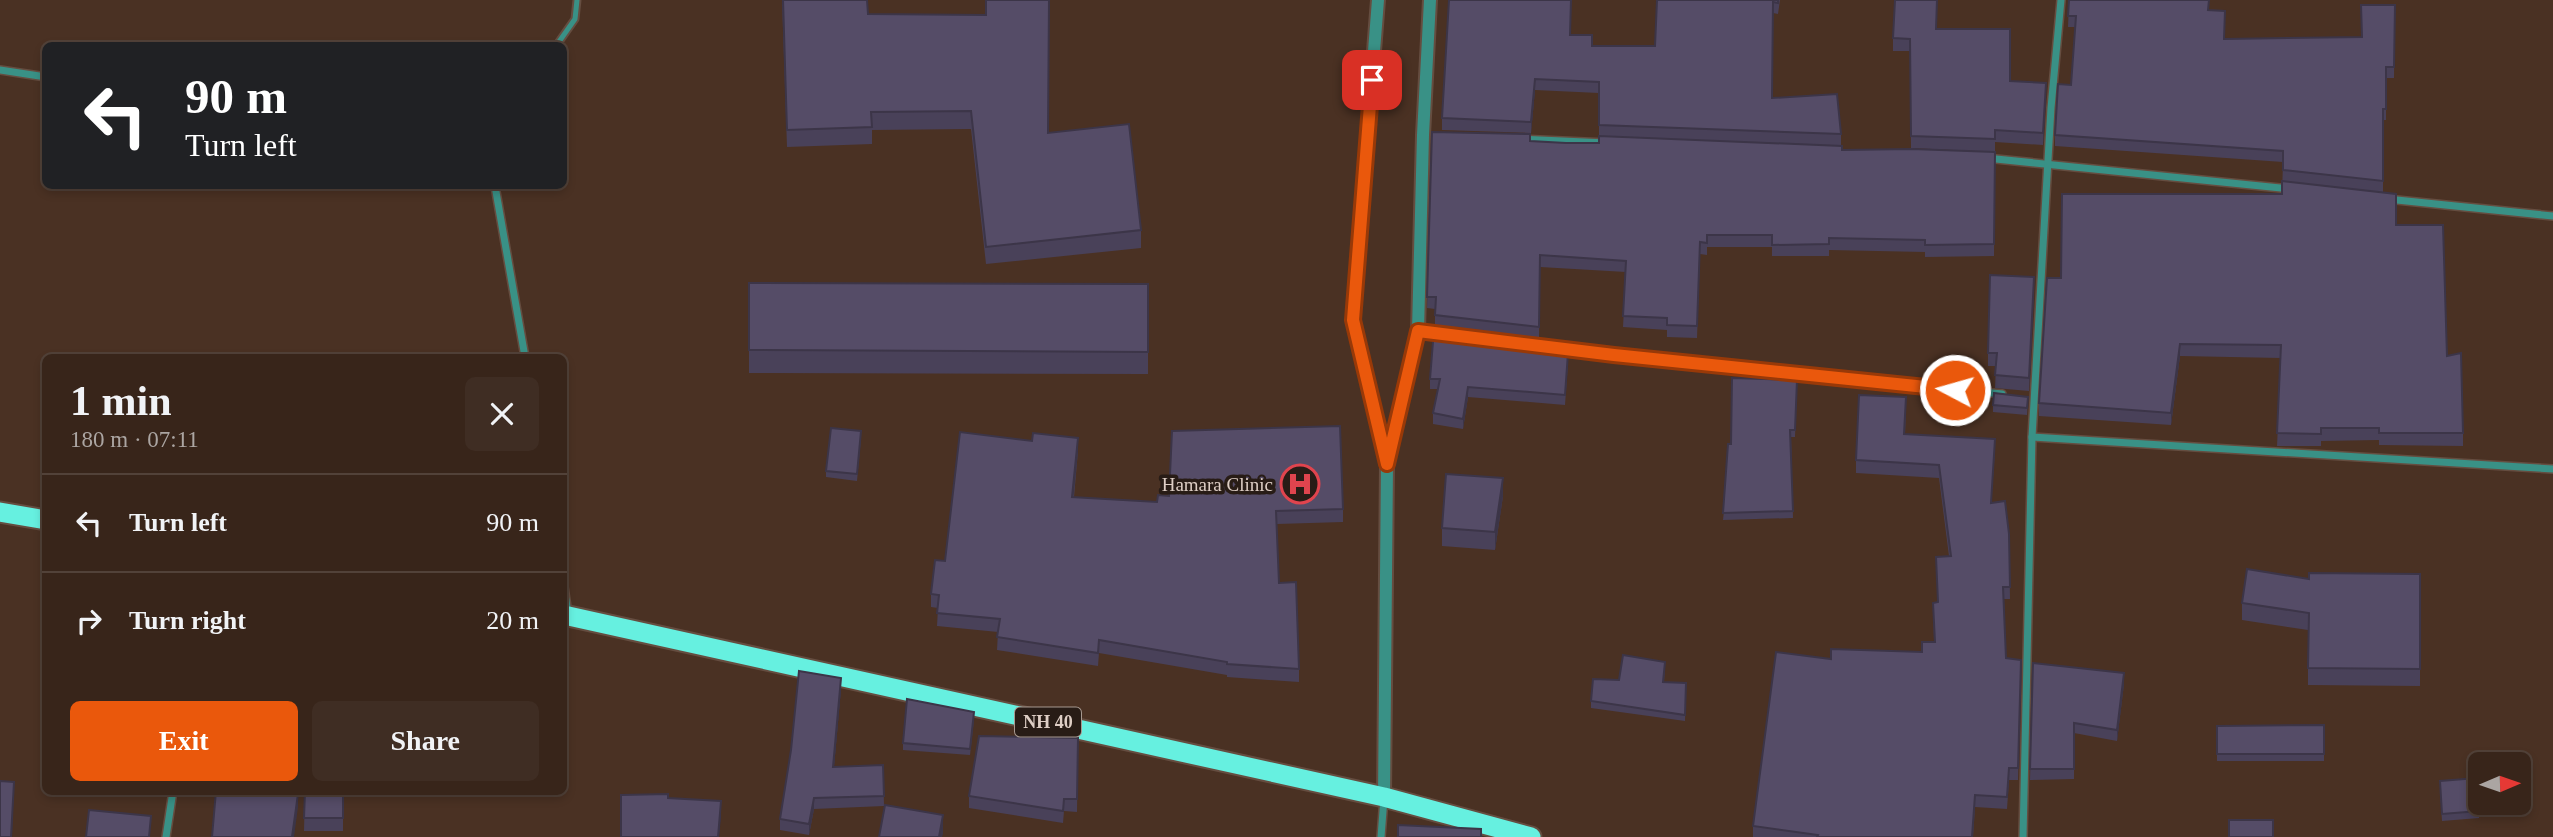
<!DOCTYPE html>
<meta charset="utf-8">
<style>
:root{--surface:#38251a;--page:#3f2d23;--text:#f1f3f6;--muted:#aba5a2;--line:#524239;--accent:#ea580c}
body{margin:0;font-family:Georgia,serif;background:var(--page);color:var(--text);height:100vh;display:flex;flex-direction:column;font-size:26px;white-space:nowrap}
*{box-sizing:border-box;margin:0}
p{font-size:23px;color:var(--muted)}
.icon{flex:none;width:38px;height:38px;fill:none;stroke:currentColor;stroke-width:2;stroke-linecap:round;stroke-linejoin:round}
.map{position:relative;flex:1;overflow:hidden}
.side{position:absolute;left:42px;top:354px;width:525px;height:441px;display:flex;flex-direction:column;background:var(--surface);border-radius:10px;box-shadow:0 4px 10px #0003,0 0 0 2px var(--line)}
.side>*{flex:none}
.guide{position:absolute;left:42px;top:42px;width:525px;height:147px;border-radius:10px;box-shadow:0 4px 10px #0003,0 0 0 2px var(--line);background:#202124;color:#fff;overflow:hidden}
.needle{width:46px;rotate:88deg}
.controls{position:absolute;left:2468px;top:752px;display:grid;gap:14px}
.controls a{display:grid;place-items:center;width:63px;height:63px;border-radius:10px;background:var(--surface);box-shadow:0 4px 10px #0003,0 0 0 2px var(--line);font-size:35px}
.pin{position:absolute;display:grid;place-items:center;width:60px;height:60px;color:#fff;margin:-30px;border-radius:14px;box-shadow:0 4px 10px #0006}
.me{position:absolute;width:77px;margin:-38px;rotate:276deg;stroke-linejoin:round;filter:drop-shadow(0 0 5px #0008)}
.turn{display:flex;align-items:center;gap:24px;height:147px;padding:0 28px;font-size:32px}
.turn .icon{width:91px;height:91px;stroke-width:2.5}
.turn b{display:block;font-size:49px;line-height:60px}
.round{display:grid;place-items:center;flex:none;width:74px;height:74px;border-radius:10px;background:var(--page)}
.summary{display:flex;align-items:center;justify-content:space-between;height:119px;padding:0 28px}
h1{font-size:42px;font-weight:700;line-height:52px}
.button{display:flex;gap:14px;margin-top:auto;padding:14px 28px}
.button a{flex:1;height:80px;border-radius:10px;background:var(--accent);color:#fff;font-size:28px;font-weight:700;line-height:80px;text-align:center}
.button a+a{background:var(--page);color:var(--text)}
ul{padding:0;list-style:none}
li{display:flex;align-items:center;gap:21px;height:98px;padding:0 28px;border-top:2px solid var(--line)}
li div{flex:1}
li b{display:block;font-size:26px}
li em{font-style:normal}
.map>svg:first-child{display:block}
</style>
<div class="map">
<svg width="2553" height="837" viewBox="0 0 2553 837">
<rect width="100%" height="100%" fill="#4a3123"/>
<g fill="none" stroke-linecap="round" stroke-linejoin="round">
<defs>
<path id="service" d="M556,46l19,-27 2,-19"/>
<g id="minor">
<path d="M0,70l46,7"/>
<path d="M1521,139l86,4"/>
<path d="M1986,158l305,31"/>
<path d="M495,186l30,171"/>
<path d="M2387,199l166,17"/>
<path d="M1418,331l24,3"/>
<path d="M1530,345l472,49"/>
<path d="M2032,437l521,32"/>
<path d="M564,587l4,27"/>
<path d="M166,837l7,-46"/>
<path d="M1381,837l3,-39"/>
<path d="M2023,837l9,-400 19,-329 10,-108"/>
</g>
<g id="tertiary">
<path d="M1378,0l-25,320 33,140"/>
<path d="M1384,797l3,-333 31,-133 5,-196 7,-135"/>
</g>
<g id="trunk">
<path d="M0,512l46,8"/>
<path d="M564,615l820,182 147,40"/>
</g>
</defs>
<!-- service casing -->
<use href="#service" stroke="#654d40" stroke-width="9"/>
<!-- minor casing -->
<use href="#minor" stroke="#654d40" stroke-width="10"/>
<!-- tertiary casing -->
<use href="#tertiary" stroke="#654d40" stroke-width="16"/>
<!-- trunk casing -->
<use href="#trunk" stroke="#654d40" stroke-width="23"/>
<!-- service -->
<use href="#service" stroke="#399186" stroke-width="5"/>
<!-- minor -->
<use href="#minor" stroke="#399186" stroke-width="7"/>
<!-- tertiary -->
<use href="#tertiary" stroke="#399186" stroke-width="12"/>
<!-- trunk -->
<use href="#trunk" stroke="#66f0e0" stroke-width="19"/>
</g>
<!-- wall -->
<g fill="#494159">
<path d="M782,0h85l1,14 180,119 93,97v18l-155,16 -15,-135 -99,1v14l-85,3z"/>
<path d="M1657,0h123l-2,14 -5,-1 -1,85 69,36v12l-242,-10v-43l-64,-3 -4,43 -89,-3v-12l128,-83 22,11h63z"/>
<path d="M2069,0l140,10 16,29 137,-2 33,-32 -1,73h-8v42h-3v72l64,164 16,77v13l-84,-1v-5l-58,1v5h-44l4,-88 -101,-2 -9,69 -132,-9v-13l22,-125 221,-84 1,-32 -228,-16v-11l16,-50 4,-58h-7z"/>
<path d="M1936,29l74,52 36,14 -3,50 -48,-3v10l-84,-4 -1,-97h-17v-13z"/>
<path d="M1432,132l98,9 36,2 276,7 153,2 -1,104 -69,1v-5l-96,-2v6h-57v-9h-65v8l-7,-1 -3,84 -30,-1v-7l-44,-3 3,-55 -86,-5 -1,72 -104,-12v-18l-8,-1z"/>
<path d="M749,283l399,1v90l-399,-1z"/>
<path d="M2034,290l-5,101 -34,-3 1,-22h-8v-13z"/>
<path d="M1538,351l30,12 -3,42 -97,-8 -5,32 -30,-5v-11l5,-24h-8v-10z"/>
<path d="M1797,380l-2,57h-4l2,81 -70,2 8,-76z"/>
<path d="M2028,397l-1,18 -34,-3v-7z"/>
<path d="M1906,409l-1,25 90,17 -4,52 18,31 1,65h-6l2,59 15,2 -3,120h-9l-2,29 -32,-2 -2,30h-220v-11l78,-167 91,-7 12,-10 -1,-39 5,-1 -2,-45 13,-1 -10,-78 -83,-5v-13z"/>
<path d="M861,438l-4,43 -31,-4v-6z"/>
<path d="M1078,451l-4,46 83,5 186,7v13l-66,2 2,59 20,86v13l-72,-5v-2l-128,-22 -1,13 -101,-16 1,-18 -61,-6 1,-18 -7,-1v-13l14,-33z"/>
<path d="M1503,496l-8,54 -53,-4v-18z"/>
<path d="M2420,574v112l-112,-1v-55l-66,-10v-17l67,-24z"/>
<path d="M2033,663l91,21 -7,57 -43,-8v46l-44,1z"/>
<path d="M1665,668l-1,14 22,1 -1,38 -94,-13v-7l28,-21z"/>
<path d="M841,689l-7,78 49,-2 1,41 -70,3 -5,26 -29,-5v-11z"/>
<path d="M974,719l-4,36 -67,-5v-7z"/>
<path d="M2324,725v36h-107v-35z"/>
<path d="M1078,738l-1,74 -13,-1 -1,12 -94,-15v-12z"/>
<path d="M2440,788l39,23v7l-37,3z"/>
<path d="M305,791h38v40h-39z"/>
</g>
<!-- shaded-wall -->
<g fill="#3c3548">
<path d="M1535,79v11l-4,43v-11z"/>
<path d="M2046,83v12l-3,50v-12z"/>
<path d="M2034,277v13l-5,101v-13z"/>
<path d="M2180,344v12l-9,69v-12z"/>
<path d="M1468,387v10l-5,32v-10z"/>
<path d="M1078,438v13l-6,59v-13z"/>
<path d="M1503,478v18l-8,54v-18z"/>
<path d="M2124,673v11l-7,57v-11z"/>
<path d="M841,678v11l-8,89v-11z"/>
<path d="M14,782l-2,55h-1z"/>
<path d="M298,794v13l-4,30h-2z"/>
<path d="M814,798v11l-5,26v-11z"/>
<path d="M721,801v16l-2,20h-1z"/>
<path d="M943,815v19l-1,3h-3z"/>
</g>
<!-- building -->
<g fill="#554c67" stroke="#3c3548" stroke-width="2">
<path d="M783,0h84l1,14 118,1v-15h63l-1,133 81,-9 12,106 -155,17 -15,-136 -100,1 1,15 -85,3z"/>
<path d="M1449,0h122l-1,35h22v11h63l2,-46h121v3l-5,-1 -1,96 65,-4 4,40 -242,-9v-43l-64,-3 -4,43 -89,-4z"/>
<path d="M1895,0h42l-1,29h74v52l36,2 -3,50 -48,-3v9l-84,-3 -1,-97 -17,-1z"/>
<path d="M2069,0h140l-1,10 17,1 -1,28 138,-2 -1,-32h34l-1,62h-8v42h-3v72l-100,-11v-19l-228,-16 3,-51 13,1 5,-69h-8z"/>
<path d="M1432,132l98,2v7l36,2h33v-7l243,10v4l70,-1 83,3 -1,92 -69,1v-5l-96,-2v6l-57,1v-10h-65v8l-7,-1 -3,84 -30,-1v-7l-44,-2 3,-55 -86,-6 -1,72 -104,-12 1,-18h-9z"/>
<path d="M2282,181l114,13v31h47l4,131 14,-3 2,80h-84v-5h-58v6l-44,-1 4,-88 -101,-1 -9,69 -132,-10 8,-125h14l1,-84h220z"/>
<path d="M1990,275l44,2 -5,101 -34,-3 2,-22h-9z"/>
<path d="M749,283l399,1v68l-399,-2z"/>
<path d="M1434,329l104,12v10l30,2 -3,42 -97,-8 -5,32 -30,-6 7,-34h-10z"/>
<path d="M1732,378l65,2 -2,50h-5l3,81 -70,2 5,-69h3z"/>
<path d="M1994,393l34,4 -1,11 -34,-3z"/>
<path d="M1859,395l47,2 -2,37 91,5 -4,64 14,-2 4,33 1,53h-7l3,71 15,2 -3,108h-9l-2,29 -32,-2 -3,42h-155l1,-2 -65,-9 23,-174 55,7v-10l91,3v-10h13l-2,-39 5,-1 -2,-45 15,-1 -12,-91 -83,-5z"/>
<path d="M1340,426l3,83 -67,2 3,72 17,-1 3,87 -72,-5v-2l-128,-22 -1,13 -101,-16 3,-18 -63,-6 2,-18 -8,-1 4,-34 10,1 15,-129 72,9 1,-8 45,5 -6,59 85,5 1,-7 11,1 3,-65z"/>
<path d="M831,428l30,3 -4,43 -31,-3z"/>
<path d="M1446,474l57,4 -8,54 -53,-4z"/>
<path d="M2247,569l62,10v-6l111,1v95l-112,-1 1,-55 -67,-10z"/>
<path d="M1623,655l42,7 -2,20 23,1 -1,32 -94,-14 2,-22 26,1z"/>
<path d="M2033,663l91,10 -7,57 -43,-7v46h-44z"/>
<path d="M799,671l42,7 -8,89 50,-2 1,31 -70,2 -5,26 -29,-5 11,-69z"/>
<path d="M907,699l67,13 -4,37 -67,-6z"/>
<path d="M2324,725v29h-107v-28z"/>
<path d="M979,736l99,2 -1,61h-13l-1,12 -94,-15z"/>
<path d="M2477,778l2,33 -37,3 -2,-33z"/>
<path d="M0,781l14,1 -3,55h-11z"/>
<path d="M216,791h50l32,3 -6,43h-80z"/>
<path d="M305,791h38v27h-39z"/>
<path d="M668,794v4l53,3 -3,36h-97v-42z"/>
<path d="M885,805l58,10 -4,22h-60z"/>
<path d="M89,810l62,6 -2,21h-63z"/>
<rect x="2229" y="820" width="44" height="17"/>
<path d="M1398,825l83,4v8h-83z"/>
</g>
<g fill="none" stroke-linecap="round" stroke-linejoin="round">
<defs>
<path id="route" d="M1372,80l-19,240 34,144 31,-133 196,24 341,35"/>
</defs>
<!-- route casing -->
<use href="#route" stroke="#983908" stroke-width="18"/>
<!-- route -->
<use href="#route" stroke="#ea580c" stroke-width="12"/>
</g>
<!-- icons -->
<defs>
<symbol id="hospital-ring" viewBox="-11 -11 22 22"><circle r="9.5" fill="#281c16" stroke="#e0444e" stroke-width="1.5"/><path d="M-5-5h3v3.5h4V-5h3V5h-3V1.5h-4V5h-3Z" fill="#e0444e"/></symbol>
</defs>
<g fill-rule="evenodd">
<use href="#hospital-ring" x="1278" y="462" width="44" height="44"/>
</g>
<g text-anchor="middle" stroke-width="7" stroke-linejoin="round" paint-order="stroke">
<!-- shield labels -->
<rect fill="#281c16" stroke="#a79990" stroke-width="2" x="1015" y="707.5" width="66" height="29" rx="5"/>
<g font-size="18" font-weight="bold" fill="#decec5">
<text x="1048" y="728">NH 40</text>
</g>
<!-- poi labels -->
<g font-size="19" fill="#decec5" stroke="#281c16" text-anchor="end">
<text x="1273" y="491">Hamara Clinic</text>
</g>
</g>
</svg>
<div class="controls">
<a><svg class="needle" viewBox="-14 -14 28 28"><path d="M0-13l5 13h-10z" fill="#e53935"/><path d="M0 13l5-13h-10z" fill="#aba5a2"/></svg></a>
</div>
<div class="pin" style="left:1372px;top:80px;background:#d93025"><svg class="icon" aria-label="arrive" viewBox="0 0 24 24"><path d="M6 21V4h12l-3 4 3 4H6"/></svg></div>
<svg class="me" style="left:1955px;top:390px" viewBox="-20 -20 40 40"><circle r="17" fill="#ea580c" stroke="#fff" stroke-width="3"/><path d="M0-11L8 9 0 5-8 9z" fill="#fff"/></svg>
<div class="guide">
<div class="turn"><svg class="icon" aria-label="left" viewBox="0 0 24 24"><path d="M17 20v-9H6M10 6l-5 5 5 5"/></svg><div><b>90 m</b>Turn left</div></div>
</div>
<section class="side">
<div class="summary"><div><h1>1 min</h1><p>180 m · 07:11</p></div><a class="round"><svg class="icon" aria-label="close" viewBox="0 0 24 24"><path d="M6 6l12 12M18 6L6 18"/></svg></a></div>
<ul>
<li><svg class="icon" aria-label="left" viewBox="0 0 24 24"><path d="M17 20v-9H6M10 6l-5 5 5 5"/></svg><div><b>Turn left</b></div><em>90 m</em></li>
<li><svg class="icon" aria-label="right" viewBox="0 0 24 24"><path d="M7 20v-9h11M14 6l5 5-5 5"/></svg><div><b>Turn right</b></div><em>20 m</em></li>
</ul>
<div class="button"><a>Exit</a><a>Share</a></div>
</section>
</div>
